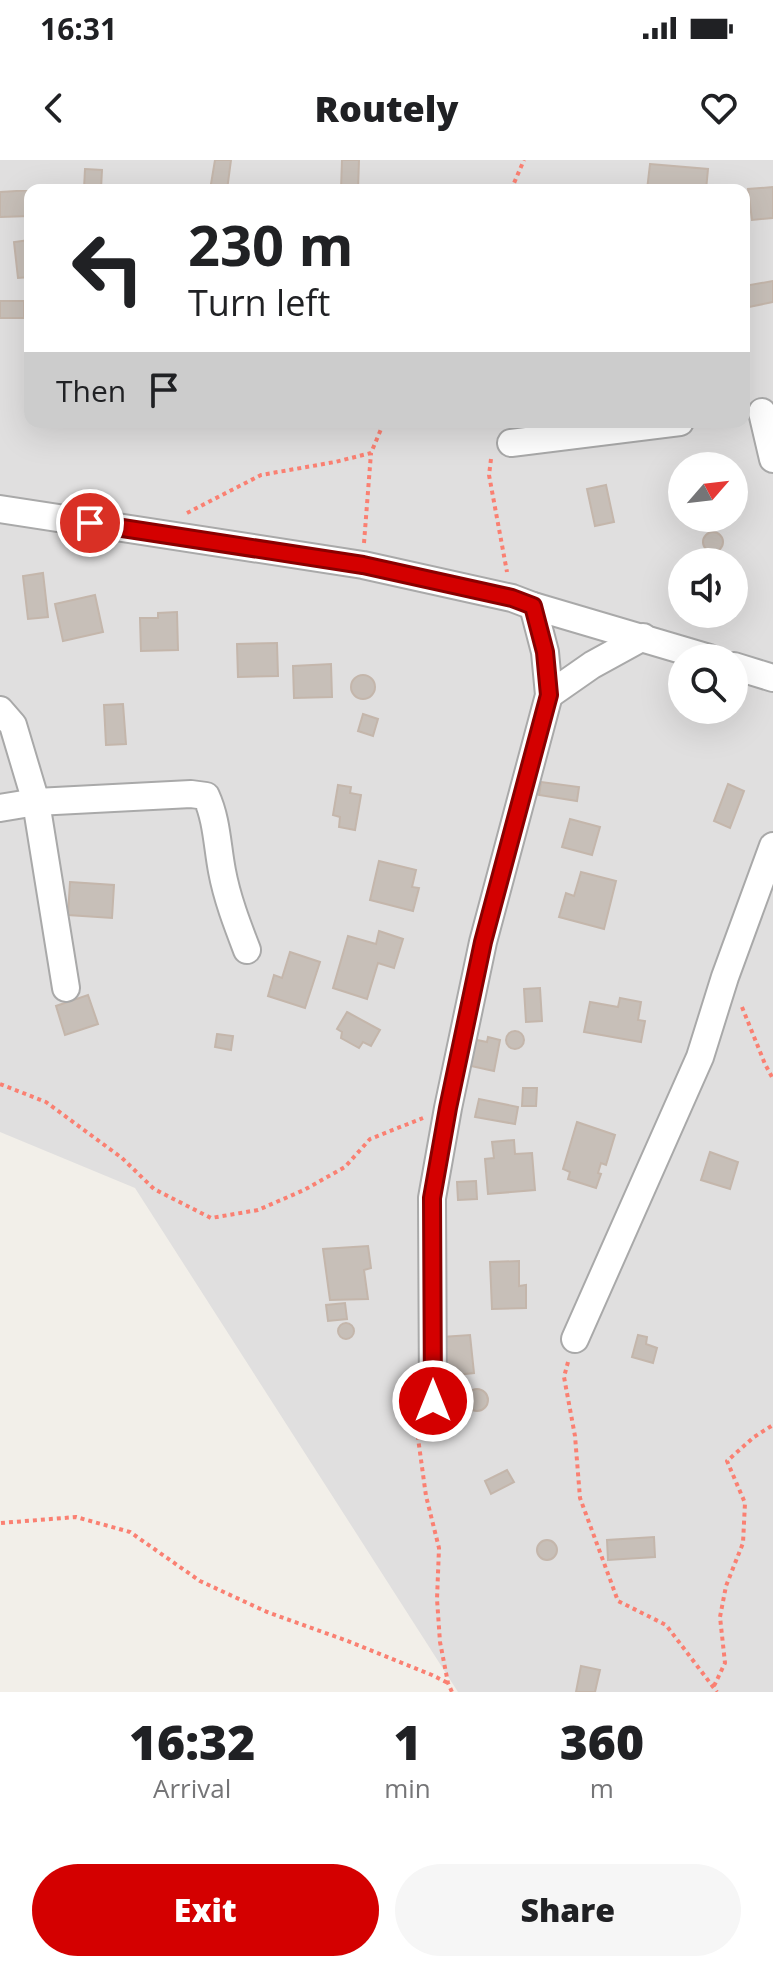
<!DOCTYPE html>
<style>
:root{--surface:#fff;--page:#f6f6f6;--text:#202124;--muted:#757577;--accent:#d40000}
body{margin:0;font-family:"Open Sans",sans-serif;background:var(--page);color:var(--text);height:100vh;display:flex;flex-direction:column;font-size:30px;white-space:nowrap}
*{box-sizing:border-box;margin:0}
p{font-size:26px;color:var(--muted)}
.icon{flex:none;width:44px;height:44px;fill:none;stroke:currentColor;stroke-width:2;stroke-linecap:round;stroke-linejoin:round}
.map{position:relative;height:1532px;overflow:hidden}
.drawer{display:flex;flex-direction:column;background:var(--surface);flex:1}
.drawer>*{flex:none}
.guide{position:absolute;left:24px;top:24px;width:726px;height:244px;border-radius:16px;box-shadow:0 8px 32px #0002;background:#fff;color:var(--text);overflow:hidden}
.needle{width:52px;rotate:62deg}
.buttons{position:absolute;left:668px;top:292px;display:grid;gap:16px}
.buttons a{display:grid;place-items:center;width:80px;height:80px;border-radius:50%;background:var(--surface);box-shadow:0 8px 32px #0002;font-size:40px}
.pin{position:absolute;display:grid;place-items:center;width:68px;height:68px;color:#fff;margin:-34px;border:4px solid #fff;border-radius:50%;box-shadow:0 2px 8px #0007}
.me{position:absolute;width:88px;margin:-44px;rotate:0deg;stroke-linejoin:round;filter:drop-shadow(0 0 6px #0008)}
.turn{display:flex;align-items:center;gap:28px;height:168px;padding:0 32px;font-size:36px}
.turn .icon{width:104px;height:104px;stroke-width:2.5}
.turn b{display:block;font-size:56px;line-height:68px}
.then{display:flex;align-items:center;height:76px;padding:0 32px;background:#0003;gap:16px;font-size:30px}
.eta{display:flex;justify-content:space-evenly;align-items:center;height:136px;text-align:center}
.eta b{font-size:48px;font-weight:800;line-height:56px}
.cta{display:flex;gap:16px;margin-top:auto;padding:16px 32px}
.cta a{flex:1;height:92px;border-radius:48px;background:var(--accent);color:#fff;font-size:32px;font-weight:800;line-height:92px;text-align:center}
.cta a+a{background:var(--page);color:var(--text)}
.status{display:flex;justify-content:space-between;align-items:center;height:56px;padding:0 40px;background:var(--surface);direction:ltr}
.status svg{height:22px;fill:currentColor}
header{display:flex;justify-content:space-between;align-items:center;height:104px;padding:0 32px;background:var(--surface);font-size:36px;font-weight:800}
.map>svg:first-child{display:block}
</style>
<div class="status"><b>16:31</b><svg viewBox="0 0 49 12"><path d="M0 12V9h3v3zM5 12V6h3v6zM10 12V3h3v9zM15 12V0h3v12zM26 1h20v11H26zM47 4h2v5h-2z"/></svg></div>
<header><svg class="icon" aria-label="back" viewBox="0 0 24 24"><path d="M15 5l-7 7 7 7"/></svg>Routely<svg class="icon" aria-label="heart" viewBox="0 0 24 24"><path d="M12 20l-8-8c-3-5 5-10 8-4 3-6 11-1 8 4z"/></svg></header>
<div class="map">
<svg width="773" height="1532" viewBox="0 0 773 1532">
<rect width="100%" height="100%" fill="#f2efe9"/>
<!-- residential -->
<path fill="#e0dfdf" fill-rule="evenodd" d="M0,0h773v1532h-315l-323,-504 -135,-56zM30,30h714v232h-714zM682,306h52v52h-52zM682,402h52v52h-52zM682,498h52v52h-52z"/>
<!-- building -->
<g fill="#c7bfb8" stroke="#c4b6ab" stroke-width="2">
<path d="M215,0h16l-4,30h-17z"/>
<path d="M342,0h17l-1,30h-17z"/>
<path d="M650,4l58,5 -2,21h-59z"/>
<path d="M85,9l17,1 -1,19h-17z"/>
<path d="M773,27v31l-21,2 -4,-31z"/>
<path d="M30,30v26l-30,1v-25l33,-2z"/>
<path d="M30,80v37l-12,1 -4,-36z"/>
<path d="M773,121v21l-29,6v-22z"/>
<rect x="0" y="141" width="24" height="17"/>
<path d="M606,325l8,37 -19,4 -8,-37z"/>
<circle cx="713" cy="382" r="10"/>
<path d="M43,413l5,44 -20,2 -5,-43z"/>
<path d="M95,435l8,37 -40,9 -8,-37z"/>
<path d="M177,452l1,38 -37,1 -1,-33h18v-5z"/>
<path d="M277,483l1,33 -40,1 -1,-33z"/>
<path d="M331,504l1,33 -38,1 -1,-32z"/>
<circle cx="363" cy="527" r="12"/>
<path d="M123,544l3,40 -20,1 -2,-40z"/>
<path d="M363,554l15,5 -5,17 -15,-5z"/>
<path d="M541,622l38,5 -2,14 -38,-6z"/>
<path d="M728,624l16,7 -14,37 -16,-7z"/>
<path d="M338,625l13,2 -1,6 11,2 -6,35 -16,-3 1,-10 -7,-2z"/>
<path d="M570,659l30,8 -8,28 -30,-8z"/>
<path d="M379,701l37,9 -4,17 7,1 -6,23 -43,-11z"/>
<path d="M581,712l35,9 -12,48 -45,-12 7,-24 8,3z"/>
<path d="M70,722l44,3 -2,33 -44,-3z"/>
<path d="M379,771l24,8 -9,29 -16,-5 -11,36 -34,-11 15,-52 28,8z"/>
<path d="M290,792l30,10 -15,46 -37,-12 6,-21 8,3z"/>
<path d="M540,828l2,33 -16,1 -2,-33z"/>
<path d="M88,835l10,29 -33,11 -9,-29z"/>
<path d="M620,838l21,4 -3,18 7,1 -4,21 -57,-10 6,-30 28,5z"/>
<path d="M347,852l33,18 -9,16 -8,-4 -4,6 -18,-10 1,-6 -5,-3z"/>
<circle cx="515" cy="880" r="9"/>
<path d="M217,874l16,2 -2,14 -16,-3z"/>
<path d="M488,877l12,3 -6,31 -32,-7 5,-26 20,4z"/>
<path d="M523,928h14l-1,18h-14z"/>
<path d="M479,939l39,8 -3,17 -40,-7z"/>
<path d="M577,962l38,13 -9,30 -5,-2 -3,10 3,1 -5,14 -28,-9 2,-7 -7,-3z"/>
<path d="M514,980l1,14 17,-1 3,37 -47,4 -3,-35 9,-1 -2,-16z"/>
<path d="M710,992l28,10 -8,27 -29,-9z"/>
<path d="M476,1021l1,18 -19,1 -1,-18z"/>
<path d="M368,1086l3,22 -7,2 4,29 -38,1 -7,-51z"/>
<path d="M519,1101v25l7,-1v23l-34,1 -2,-47z"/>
<path d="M345,1143l2,16 -19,2 -2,-16z"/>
<circle cx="346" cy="1171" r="8"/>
<path d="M470,1175l4,38 -28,3 -4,-39z"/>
<path d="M638,1175l9,2 -1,7 11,4 -4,15 -21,-6z"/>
<circle cx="477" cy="1240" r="11"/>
<path d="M507,1310l7,12 -23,12 -6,-13z"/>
<path d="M654,1377l1,20 -47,3 -1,-20z"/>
<circle cx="547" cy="1390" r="10"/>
<path d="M581,1506l19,4 -5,22h-19z"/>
</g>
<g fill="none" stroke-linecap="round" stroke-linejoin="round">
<defs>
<g id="minor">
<path d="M762,252l11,47"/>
<path d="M511,283l169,-21"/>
<path d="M0,349l363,56 149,33 21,8 176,52"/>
<path d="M734,506l39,12"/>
<path d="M549,535l43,-30 51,-28"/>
<path d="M0,550l13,15 23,77 30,186"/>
<path d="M0,648l36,-6 155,-8 15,2c11,24 11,49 16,75 5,27 15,53 25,79"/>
<path d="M575,1179l125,-282 25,-80 48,-131"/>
<path d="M433,1241l-1,-203 16,-90 35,-166 66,-247 -4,-43 -12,-46"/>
</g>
</defs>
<!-- minor casing -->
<use href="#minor" stroke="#a9a9a9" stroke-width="30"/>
<!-- path -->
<g stroke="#fa8072" stroke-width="4" stroke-dasharray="4 4" stroke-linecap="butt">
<path d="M511,30l13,-30"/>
<path d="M491,299l-2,16 18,97"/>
<path d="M187,353l74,-38 74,-13 36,-9 13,-31"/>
<path d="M364,383l7,-90"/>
<path d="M742,847l23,57 8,15"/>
<path d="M0,924l46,18 76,56 32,31 57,29 47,-8 46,-20 41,-23 25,-28 53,-21"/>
<path d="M568,1202l-4,15 11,59 5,62 38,103 48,24 51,67"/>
<path d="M425,1261l-7,17 8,58 13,52 -2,51 3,43 8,41 4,9"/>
<path d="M1,1363l75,-6 54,15 70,49 67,31 78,28 87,35 16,8"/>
<path d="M714,1526l11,-23 -5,-46 6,-31 17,-43 2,-40 -18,-42 27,-24 19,-12"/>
</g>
<!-- minor -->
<use href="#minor" stroke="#fff" stroke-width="26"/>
</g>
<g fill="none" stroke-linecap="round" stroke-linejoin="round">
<defs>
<path id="route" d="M90,363l273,42 149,33 21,8 12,46 4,43 -66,247 -35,166 -16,90 1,203"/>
</defs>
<!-- route casing -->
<use href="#route" stroke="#8a0000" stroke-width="20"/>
<!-- route -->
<use href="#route" stroke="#d40000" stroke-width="14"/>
</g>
</svg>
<div class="buttons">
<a><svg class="needle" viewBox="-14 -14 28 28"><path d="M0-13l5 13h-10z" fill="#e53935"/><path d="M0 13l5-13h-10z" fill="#757577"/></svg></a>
<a><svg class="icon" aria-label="sound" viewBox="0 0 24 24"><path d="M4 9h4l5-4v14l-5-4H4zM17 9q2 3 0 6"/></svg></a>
<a><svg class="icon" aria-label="search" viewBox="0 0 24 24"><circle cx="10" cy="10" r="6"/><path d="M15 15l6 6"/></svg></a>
</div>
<div class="pin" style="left:90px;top:363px;background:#d93025"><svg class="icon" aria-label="arrive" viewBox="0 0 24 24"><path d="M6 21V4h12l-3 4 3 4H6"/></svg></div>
<svg class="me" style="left:433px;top:1241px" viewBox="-20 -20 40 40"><circle r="17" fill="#d40000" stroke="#fff" stroke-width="3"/><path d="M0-11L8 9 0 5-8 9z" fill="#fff"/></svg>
<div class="guide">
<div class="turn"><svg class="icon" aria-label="left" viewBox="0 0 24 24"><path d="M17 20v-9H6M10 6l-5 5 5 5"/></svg><div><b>230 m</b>Turn left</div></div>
<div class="then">Then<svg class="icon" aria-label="arrive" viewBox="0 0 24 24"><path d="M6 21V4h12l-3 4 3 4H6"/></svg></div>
</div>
</div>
<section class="drawer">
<div class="eta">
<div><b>16:32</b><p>Arrival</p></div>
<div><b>1</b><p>min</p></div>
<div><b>360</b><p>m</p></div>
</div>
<div class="cta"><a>Exit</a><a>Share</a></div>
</section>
